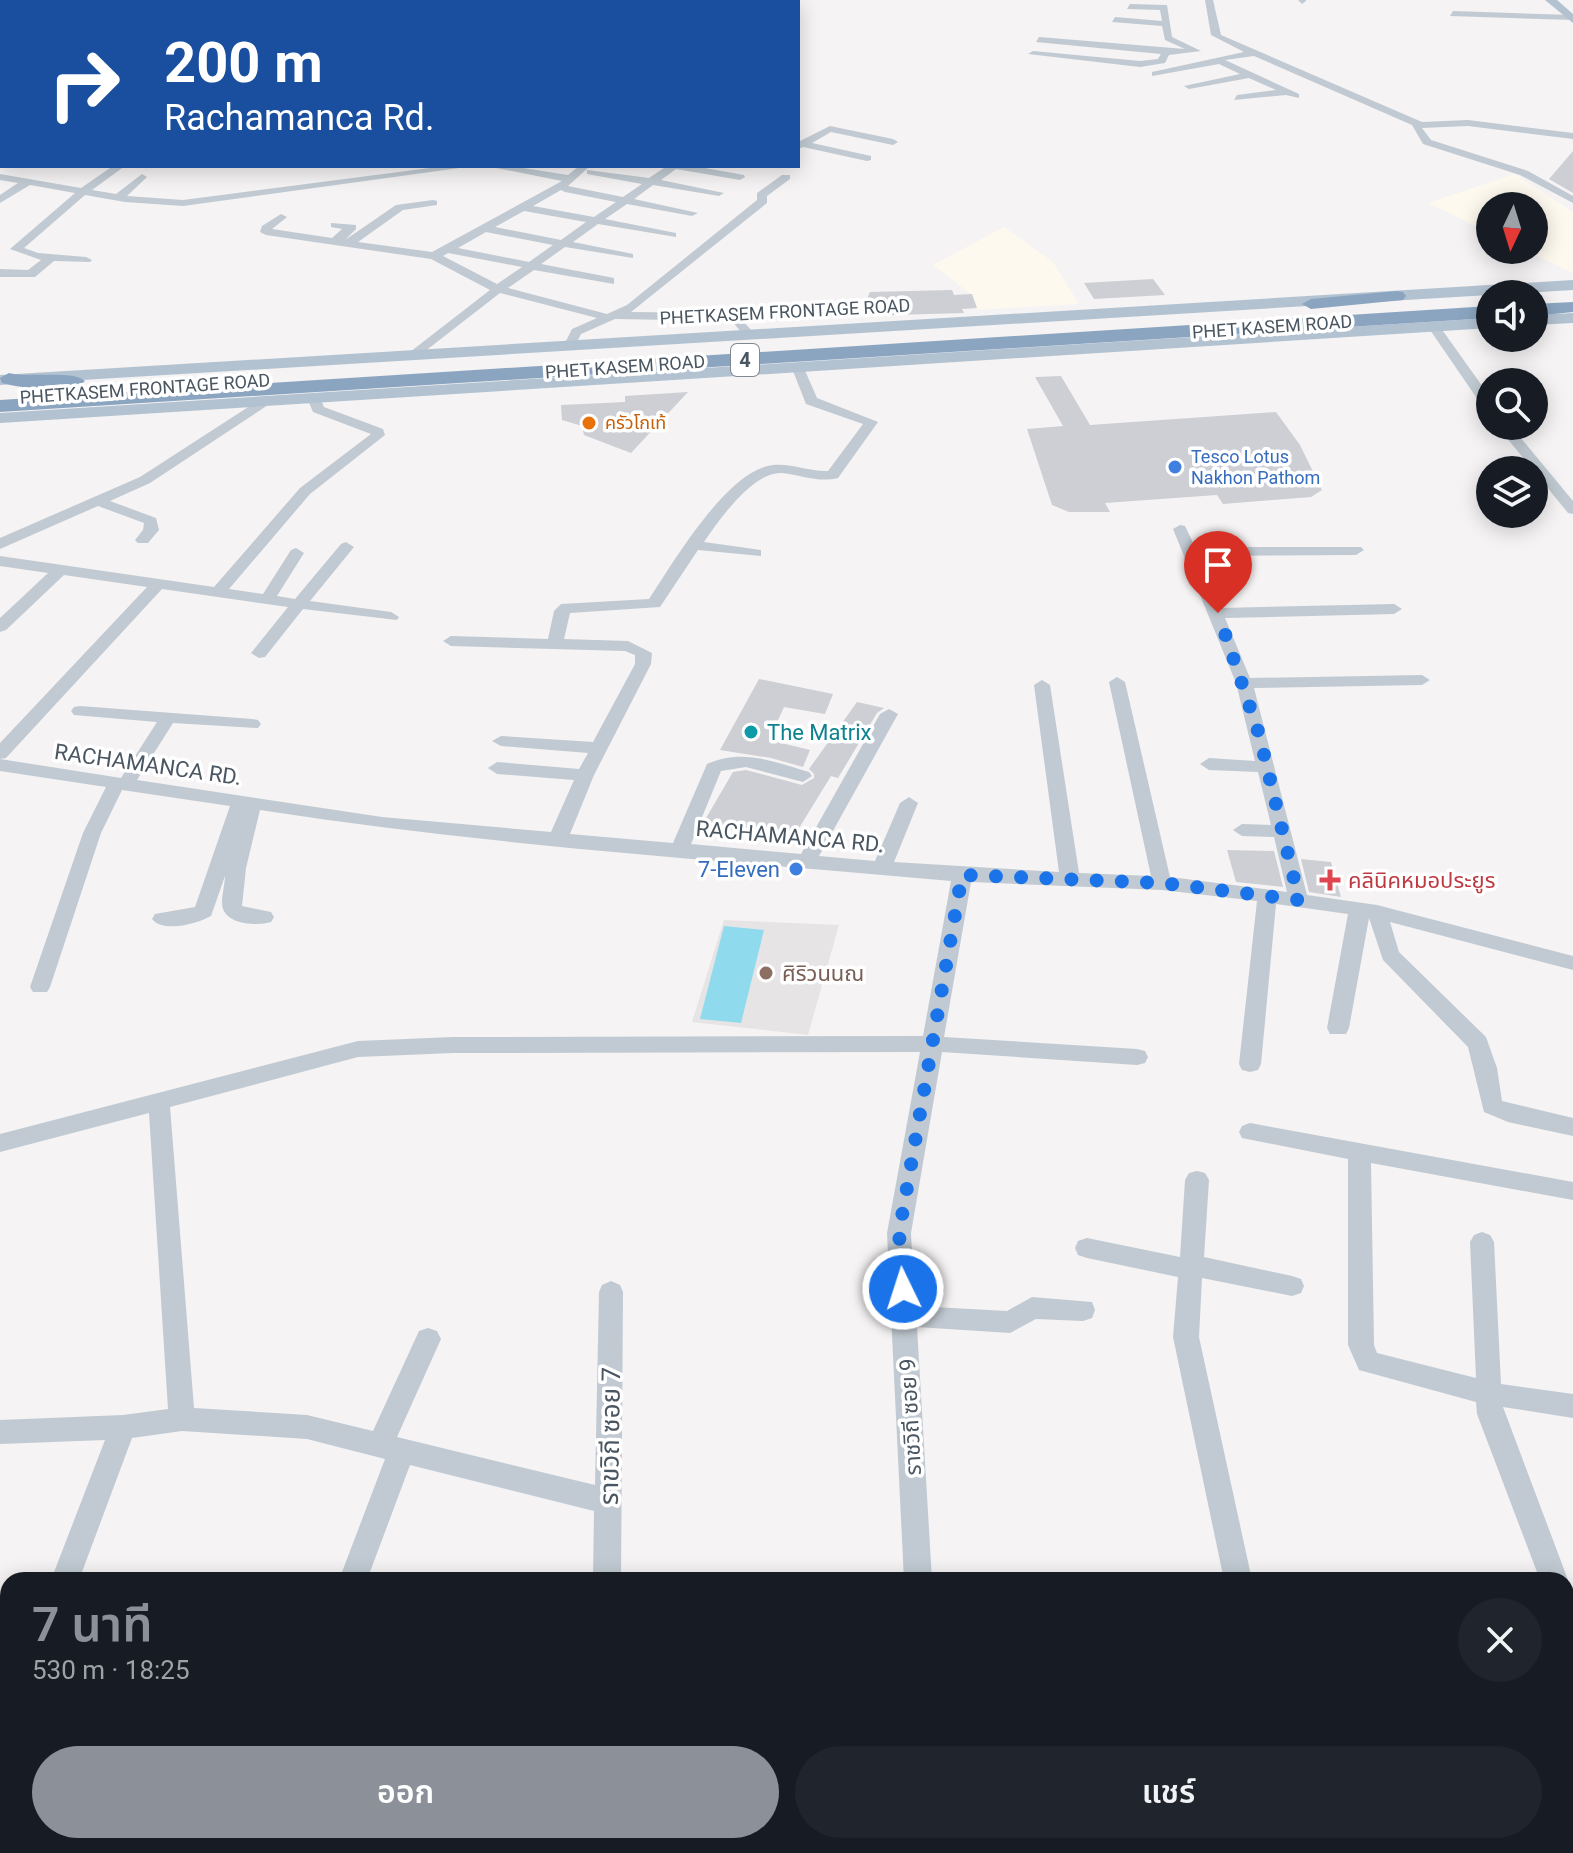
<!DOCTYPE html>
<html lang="th">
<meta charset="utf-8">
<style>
:root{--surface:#171b24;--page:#20242c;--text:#f1f3f6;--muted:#9ea1a6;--accent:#8c9099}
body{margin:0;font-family:Roboto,"Noto Sans Thai",sans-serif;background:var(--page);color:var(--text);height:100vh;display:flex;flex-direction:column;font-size:30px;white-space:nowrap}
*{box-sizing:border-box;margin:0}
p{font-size:26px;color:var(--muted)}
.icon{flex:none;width:44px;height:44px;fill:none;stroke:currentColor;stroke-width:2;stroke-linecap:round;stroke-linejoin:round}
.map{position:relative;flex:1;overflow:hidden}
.side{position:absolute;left:0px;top:1572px;width:1574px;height:282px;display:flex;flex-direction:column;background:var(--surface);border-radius:24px 24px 0 0;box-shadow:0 4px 20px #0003}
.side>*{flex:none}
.top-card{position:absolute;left:0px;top:0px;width:800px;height:168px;box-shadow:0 4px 20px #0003;background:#1a4fa0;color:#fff;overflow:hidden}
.needle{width:52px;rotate:184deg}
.buttons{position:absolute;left:1476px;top:192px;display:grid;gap:16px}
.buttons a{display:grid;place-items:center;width:72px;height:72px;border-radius:50%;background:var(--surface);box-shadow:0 4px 20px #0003;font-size:40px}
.pin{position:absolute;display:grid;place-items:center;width:68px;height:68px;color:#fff;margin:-82px -34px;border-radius:50% 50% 50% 0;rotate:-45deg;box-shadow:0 0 8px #0007}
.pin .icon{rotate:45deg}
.me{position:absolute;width:88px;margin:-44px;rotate:356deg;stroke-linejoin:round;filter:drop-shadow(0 0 6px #0008)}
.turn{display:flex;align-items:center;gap:28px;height:168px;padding:0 32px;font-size:36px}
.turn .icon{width:104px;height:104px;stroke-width:2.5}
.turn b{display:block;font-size:56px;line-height:68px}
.round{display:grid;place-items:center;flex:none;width:84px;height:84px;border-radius:42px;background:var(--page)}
.head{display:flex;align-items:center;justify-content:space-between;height:136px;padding:0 32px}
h1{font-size:48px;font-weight:600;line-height:60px;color:var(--accent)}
.action{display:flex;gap:16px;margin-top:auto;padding:16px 32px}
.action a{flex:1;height:92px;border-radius:48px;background:var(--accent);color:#fff;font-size:32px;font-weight:600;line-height:92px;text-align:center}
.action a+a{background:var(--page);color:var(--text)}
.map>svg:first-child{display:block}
</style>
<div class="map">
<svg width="1573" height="1853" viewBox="0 0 1573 1853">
<rect width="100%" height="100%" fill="#f5f3f3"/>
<!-- commercial -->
<g fill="#fdf9ef">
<path d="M1515,174l58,38v61l-49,-23h10v-44h-44v27l-62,-30z"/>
<path d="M1004,227l49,35 26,42 -102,6 -5,-15 -39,-30z"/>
</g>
<!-- education -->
<g fill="#e6e4e5">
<path d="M724,920l115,5 -31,110 -116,-13z"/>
<path d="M8,1754v92h519v7h-527v-80z"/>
</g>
<!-- water -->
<path fill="#90daee" d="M724,926l40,4 -23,93 -41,-4z"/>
<!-- building -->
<g fill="#cdcfd5">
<path d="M1573,151v42l-24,-14z"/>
<path d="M1153,279l12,16 -71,4 -10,-16z"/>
<path d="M952,290l2,5 18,-1 5,14 -15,1 2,4 -105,3 11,-24z"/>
<path d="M1061,376l29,49 186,-13 24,33 22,45 -11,7 -88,7 -6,-9 -112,8 5,9h-41l-17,-7 -25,-76 36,-3 -28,-49z"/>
<path d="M688,392l-57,61 -47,-18 -2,-9 -20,-6 -1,-15 64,-3v-6z"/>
<path d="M759,679l74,15 -8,20 -41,-7 -15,33 41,10 -7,17 -32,-9 -51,-8z"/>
<path d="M857,702l27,6 -7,5 -39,65 -7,-2 -40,65 -52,-13 -2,3 -35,-6 31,-53 13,-2 56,15 12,-7v-4l-5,-5z"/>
<path d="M1227,850l47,1 9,36 -47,-5z"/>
<path d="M1301,859l30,3 10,35 -32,-5z"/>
</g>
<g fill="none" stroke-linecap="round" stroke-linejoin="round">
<!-- minor -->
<g fill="#c1cad2" fill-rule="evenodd">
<path d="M192,0h9l-10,2z"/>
<rect x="626" y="0" width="8" height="2"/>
<path d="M1205,0h8l8,35 201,87 46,-2 105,13v6l-105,-13 -46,2 9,12 97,31 45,25v7l-53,-28 -97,-31 -11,-19 -158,-69 -29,4 74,34v4l-13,-3 -52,5 3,-5 39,-5 -27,-12 -60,11 -5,-3 56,-12 -21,-10 -67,12v-4l92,-20 -33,-17z"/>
<path d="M1298,0h8v1l-4,3z"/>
<path d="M1130,4l37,1 5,32 29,14 -32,4 -4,8 -25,4 -112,-13 5,-3 107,10 18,-2 3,-5 -125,-12 3,-5 146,12 -20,-9 -3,-14 -50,-4 3,-5 47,4 -2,-11 -33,-1z"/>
<path d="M1453,11l118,4 2,5 -123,-4z"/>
<rect x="0" y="114" width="2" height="6"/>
<path d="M830,126l63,13 5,3 -5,3 -62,-13 -19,11 59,13v4l-4,1 -64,-14 -5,2v-7z"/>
<path d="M0,143h2l-2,8z"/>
<path d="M113,166h12l-33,24 24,4 26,-20 5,3 -20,19 56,4 262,-34h29l-291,40 -58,-4 -40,-7 -61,53 14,5 48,4 6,3 -2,2 -36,-1 -19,16h-35v-8l28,1 13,-10 -31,-11 65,-56 -45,-8 -30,18v-8l18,-12 -18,-3v-6l81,14z"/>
<path d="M486,166h24l58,9 11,-9h11l-22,20 55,11 19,-13 -55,-10v-4l62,8 18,-12h27l50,9 1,2 -5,3 -64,-11 -15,11 63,13 -5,3 -66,-11 -19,14 64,14 -6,3 -65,-12 -22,15 71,14v4l-78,-13 -25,18 60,12v4l-68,-11 -24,17 73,14v6l-80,-14 -26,18 99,26 20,-9 130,-105v-7l25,-18h8v4l-23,17v7l-136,109 104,1 20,21 -10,3 -13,-16 -117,-2 -34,15 -7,14 -4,1 -6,-4 8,-16 25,-11 -97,-25 -85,66 -6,-4 1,-3 80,-62 -59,-31 -165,-24 -6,-3 2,-6 19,-12 6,3 -15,12 60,9 10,-9 -11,-2v-4l25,2v4l-11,11 51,-35 37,-5 4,1v4l-34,5 -45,32 74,10 130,-71zM561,190l4,2 51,10 -22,15 -61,-11zM524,211l62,11 -25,18 -66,-13zM486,232l67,13 -24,17 -71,-14zM448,253l74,14 -25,17 -54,-28z"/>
<path d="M1434,323l4,1 52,73v14l-5,-1 -57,-83z"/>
<path d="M797,362l6,4 14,32 61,24 -40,56c-20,5 -36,-3 -56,-5 -29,-2 -63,47 -78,69l57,8v6l-63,-6 -38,57 -90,6 -6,26 64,2 24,12 -1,11 -57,111 -24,59 103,9 34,-79c35,-16 67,-2 102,8l3,4 -9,6 -57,-15 -25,4 -30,73 110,10 79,-140 9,-5 9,5 -79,142 56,5 25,-58 9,-6 9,6 -24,59 165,10 -25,-187 8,-5 8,5 29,188 72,3 -42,-194 8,-5 8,5 45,195 117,15 -13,-55 -32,-1 -9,-6 9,-6 29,1 -13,-53 -49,-2 -9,-6 9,-6 46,3 -19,-78 -63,-154 7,-4 5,1 10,21h166l3,3 -8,5 -157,1 22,52 173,-4 8,5 -8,5 -169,4 25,60 172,-3 8,5 -8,5 -168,3 53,207 70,10 196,51v14l-183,-48 9,30 87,85 11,31 5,33 71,17v18l-65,-14 -24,-10 -16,-65 -85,-87 -14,-42 -20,110 -3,6h-16l-3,-6 21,-114 -72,-10 -15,160 -3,6 -8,2 -8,-2 -3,-6 18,-163 -95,-11 -191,-8 -27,155 193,12 8,2 3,6 -3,6 -8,2 -195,-13 -31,181 4,73 92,5 25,-14 60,5 3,8 -3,8 -9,3 -47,-2 -26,14 -93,-6 15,253h-28l-17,-347 33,-181 -467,1 -95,4 -188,50 24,301 113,7 66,16 46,-100 9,-3 9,3 4,8 -44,98 198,48 4,-193 3,-7 9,-4 9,4 3,7 -2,288h-28l1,-69 -184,-46 -43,115h-28l46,-121 -78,-20 -125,-8 -50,7 -53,142h-28l54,-140 -105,4v-24l123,-5 45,-6 -19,-296 -149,39v-18l358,-93 95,-4 470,-1 28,-155c-231,-21 -461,-35 -691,-71l-14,58 -4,38 29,6 3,5 -3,5c-13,4 -42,3 -48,-13 -3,-8 2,-24 2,-33l-14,40c-14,8 -48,17 -59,3l3,-5 40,-7 35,-101 -108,-16 -21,43 -51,154 -3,5h-14l-3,-5 53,-154 23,-46 -106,-16v-28l147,-156 -83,-12 -58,55 -6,2v-14l48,-45 -48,-7v-10l214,31 86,-99 71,-54 -58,-22 -6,-14 12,-3 5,12 59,22 2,6 -75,59 -81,95 34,5 28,-44 5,-2 8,5 -27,43 18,3 46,-55 5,-2 8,5 -44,54 81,11 8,5 -2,3 -94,-11 -38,48 -6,1 -8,-5 37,-46 -126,-18 -156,169 -6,1 121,19 36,-56 -83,-7 -3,-4 3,-4 6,-1 172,13 6,1 3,4 -3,4 -85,-5 -36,57 245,37 169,15 23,-52 -77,-6 -9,-6 9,-6 82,7 9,-16 -87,-7 -9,-5 9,-5 92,6 42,-78v-9l-10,-4 -174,-5 -8,-5 8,-5 97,3 6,-28 7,-7 88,-5c24,-36 78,-129 124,-134 19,-2 37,7 55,6l35,-47 -57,-20 -15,-38z"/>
<path d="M262,398l12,3 -124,82 -40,18 46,17 3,12 -11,13h-10l-3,-3 8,-10 1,-7 -46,-17 -98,43v-11l140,-61z"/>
<path d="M1497,426h14l62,75v13l-5,-1z"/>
<path d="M1250,1123l323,59v18l-202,-37 3,182 3,8 99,25 -6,-136 4,-7 8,-3 8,3 4,7 7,142 72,10v24l-70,-11 65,173 -2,5v-5h-26l-63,-166 -1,-12 -117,-32 -11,-25v-186l-106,-21 -3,-6 3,-6z"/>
<path d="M1197,1171l8,2 4,7 -5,77 88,19 9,3 3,7 -3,7 -9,3 -90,-18 -3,59 53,243h-28l-51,-243 5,-60 -91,-19 -9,-3 -3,-7 3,-7 9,-3 93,19 5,-77 4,-7z"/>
<path d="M1566,1596l7,3v43l-7,-2z"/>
<path d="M8,1717v48l-8,3v-48z"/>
<path d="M1566,1815h7v32l-9,-1z"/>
<rect x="583" y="1846" width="32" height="7"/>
<path d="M919,1846h32l1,7h-32z"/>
<path d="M1293,1846h114l-3,7h-114z"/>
</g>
<!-- major -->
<g fill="#b3c2d1" fill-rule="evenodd">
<path d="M1545,0h12l16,14v9z"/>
<path d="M1573,280v10l-1573,95v-10z"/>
<path d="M1573,313v10l-39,2v-10z"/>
<path d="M1490,318v10l-1490,95v-10z"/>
</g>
<!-- highway -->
<g fill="#8ba5c1" fill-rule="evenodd">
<path d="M1397,291l6,1 3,4 -3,4 -92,9 -9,-5 9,-5z"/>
<path d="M1573,302v10l-39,4v-12z"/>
<path d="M1490,306v12l-1490,94v-12z"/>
<path d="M9,373c19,5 65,-3 76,8 -13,14 -65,7 -83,2l-2,-5z"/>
</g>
</g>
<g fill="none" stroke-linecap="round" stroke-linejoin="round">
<!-- route -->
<path stroke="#1a73e8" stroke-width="14" stroke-dasharray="0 25.2" d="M903,1289l-4,-56 63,-358 200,8 137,17 -40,-166 -41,-121"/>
</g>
<!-- markers -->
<circle fill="#e8710a" stroke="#fff" stroke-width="3" cx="589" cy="423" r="8"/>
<g fill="#3f7fe0" stroke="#fff" stroke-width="3">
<circle cx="1175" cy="467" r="8"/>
<circle cx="796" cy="869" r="8"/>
</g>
<circle fill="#0f9aa8" stroke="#fff" stroke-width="3" cx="751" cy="732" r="8"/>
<path fill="#e0444e" stroke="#fff" stroke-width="3" d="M1326 868h8v8h8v8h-8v8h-8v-8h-8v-8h8z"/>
<circle fill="#8d6e63" stroke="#fff" stroke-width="3" cx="766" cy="973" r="8"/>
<g text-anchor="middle" stroke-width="7" stroke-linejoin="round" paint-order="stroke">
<!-- far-street labels -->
<g font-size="18" fill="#4a5661" stroke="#fff">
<text transform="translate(785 312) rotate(-3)" y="6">PHETKASEM FRONTAGE ROAD</text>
<text transform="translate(1272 327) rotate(-4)" y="6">PHET KASEM ROAD</text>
<text transform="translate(625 367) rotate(-4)" y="6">PHET KASEM ROAD</text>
<text transform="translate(145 389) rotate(-4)" y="6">PHETKASEM FRONTAGE ROAD</text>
</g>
<!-- far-food labels -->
<g font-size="18" fill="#c56008" stroke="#fff" text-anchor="start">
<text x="605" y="429">ครัวโกเท้</text>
</g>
<!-- far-shop labels -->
<g font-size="18" fill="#366cbe" stroke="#fff" text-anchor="start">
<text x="1191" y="463">Tesco Lotus<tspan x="1191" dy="21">Nakhon Pathom</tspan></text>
</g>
<!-- shield labels -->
<rect fill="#fff" stroke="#808990" stroke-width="2" x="731" y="344" width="28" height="32" rx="6"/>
<g font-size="20" font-weight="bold" fill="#4a5661">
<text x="745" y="367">4</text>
</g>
<!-- culture labels -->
<g font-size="22" fill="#0d838f" stroke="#fff" text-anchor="start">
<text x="767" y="740">The Matrix</text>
</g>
<!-- street labels -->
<g font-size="22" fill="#4a5661" stroke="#fff">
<text transform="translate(148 764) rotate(8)" y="8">RACHAMANCA RD.</text>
<text transform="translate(790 836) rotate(5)" y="8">RACHAMANCA RD.</text>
<text transform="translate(910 1417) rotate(-93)" y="8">ราชวิถี ซอย 9</text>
</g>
<!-- shop labels -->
<g font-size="22" fill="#366cbe" stroke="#fff" text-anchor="end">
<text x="780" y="877">7-Eleven</text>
</g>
<!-- health labels -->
<g font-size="22" fill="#be3a42" stroke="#fff" text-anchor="start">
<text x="1348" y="888">คลินิคหมอประยูร</text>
</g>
<!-- education labels -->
<g font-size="22" fill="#785e54" stroke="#fff" text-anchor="start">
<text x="782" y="981">ศิริวนนณ</text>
</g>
<!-- near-street labels -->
<g font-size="26" fill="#4a5661" stroke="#fff">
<text transform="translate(610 1436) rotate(-89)" y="9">ราขวิถี ซอย 7</text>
</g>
</g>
</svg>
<div class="buttons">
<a><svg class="needle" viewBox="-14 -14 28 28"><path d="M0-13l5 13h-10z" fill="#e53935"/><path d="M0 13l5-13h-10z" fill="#9ea1a6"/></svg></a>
<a><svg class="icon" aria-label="sound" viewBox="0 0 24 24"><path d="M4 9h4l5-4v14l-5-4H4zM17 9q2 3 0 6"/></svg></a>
<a><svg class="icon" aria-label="search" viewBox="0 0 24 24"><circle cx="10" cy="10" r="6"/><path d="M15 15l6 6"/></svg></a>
<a><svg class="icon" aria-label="layers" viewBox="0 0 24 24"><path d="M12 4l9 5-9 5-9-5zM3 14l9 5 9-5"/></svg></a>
</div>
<div class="pin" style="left:1218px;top:613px;background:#d93025"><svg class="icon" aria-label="arrive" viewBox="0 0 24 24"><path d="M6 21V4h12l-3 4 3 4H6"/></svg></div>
<svg class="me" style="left:903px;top:1289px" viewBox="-20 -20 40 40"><circle r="17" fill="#1a73e8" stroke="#fff" stroke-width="3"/><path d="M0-11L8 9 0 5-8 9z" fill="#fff"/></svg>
<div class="top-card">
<div class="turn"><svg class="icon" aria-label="right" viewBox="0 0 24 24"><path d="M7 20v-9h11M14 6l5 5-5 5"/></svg><div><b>200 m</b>Rachamanca Rd.</div></div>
</div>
<section class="side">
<div class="head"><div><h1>7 นาที</h1><p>530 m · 18:25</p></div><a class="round"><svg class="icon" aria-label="close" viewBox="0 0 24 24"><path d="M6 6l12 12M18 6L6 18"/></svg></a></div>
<div class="action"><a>ออก</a><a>แชร์</a></div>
</section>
</div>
